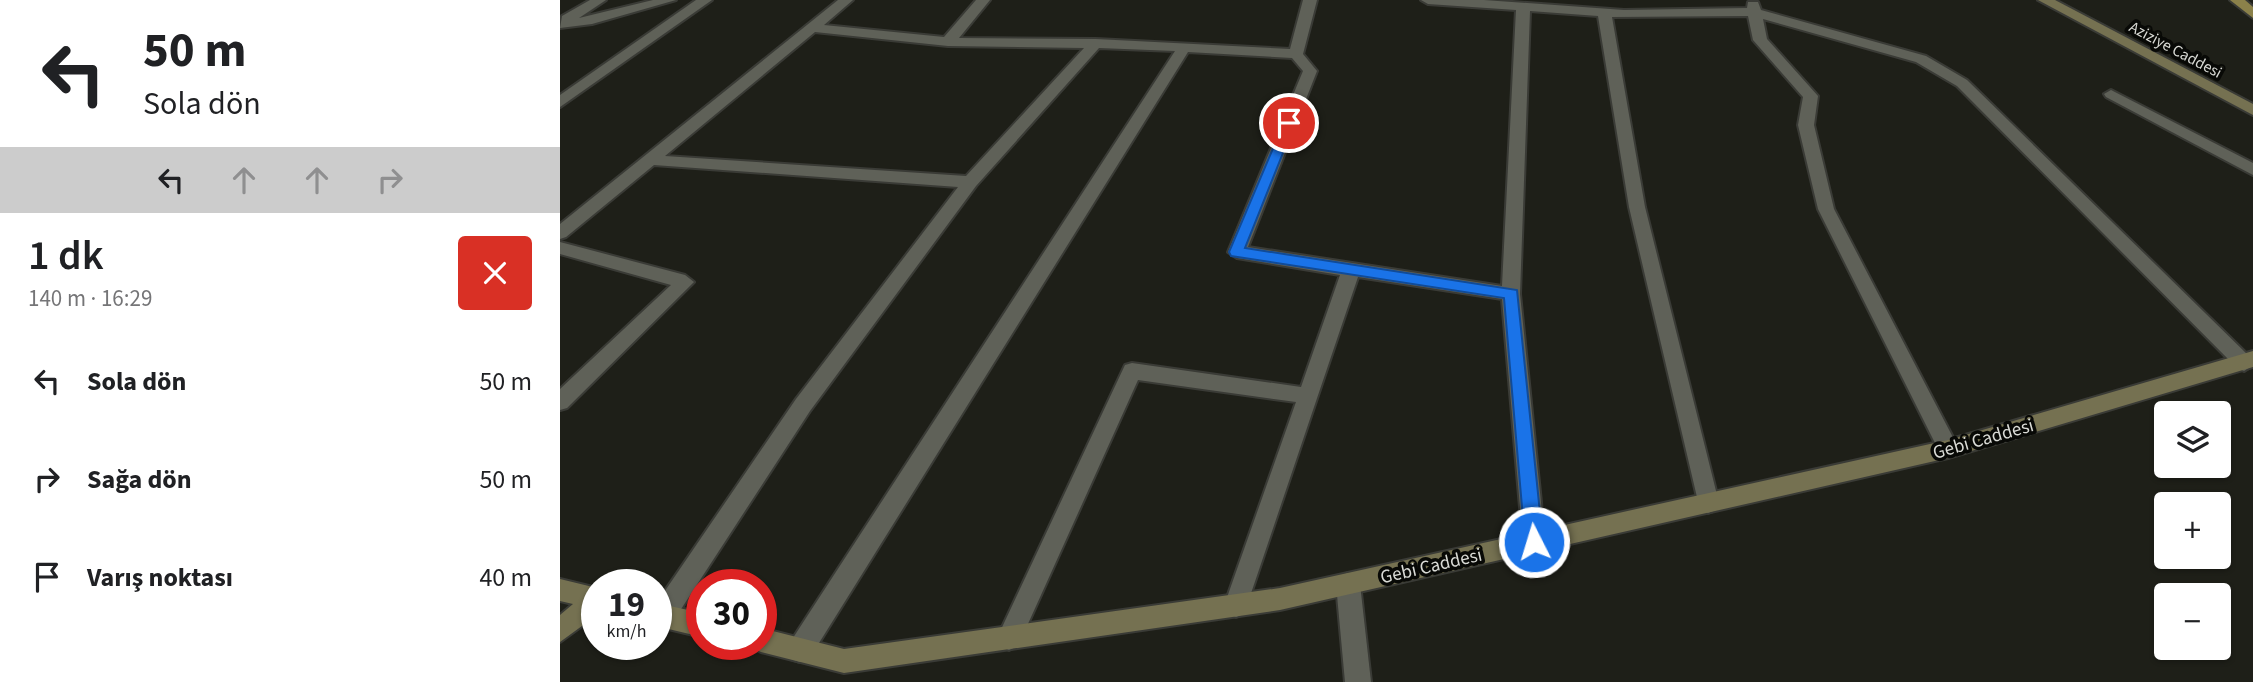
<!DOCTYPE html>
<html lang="tr">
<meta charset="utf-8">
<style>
:root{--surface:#fff;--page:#f2f2f2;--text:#202124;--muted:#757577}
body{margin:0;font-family:"Source Sans 3",sans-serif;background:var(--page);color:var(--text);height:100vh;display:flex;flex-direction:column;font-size:26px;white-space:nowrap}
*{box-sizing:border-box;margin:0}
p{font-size:23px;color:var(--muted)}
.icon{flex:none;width:38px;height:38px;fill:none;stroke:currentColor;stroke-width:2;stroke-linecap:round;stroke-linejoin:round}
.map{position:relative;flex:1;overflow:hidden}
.sheet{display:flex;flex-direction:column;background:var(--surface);width:560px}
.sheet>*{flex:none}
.hud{background:#fff;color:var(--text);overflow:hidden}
.buttons{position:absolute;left:1594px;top:401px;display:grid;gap:14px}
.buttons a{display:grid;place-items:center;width:77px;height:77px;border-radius:7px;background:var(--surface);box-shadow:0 2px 5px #0004;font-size:35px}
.speed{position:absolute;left:21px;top:569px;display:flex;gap:14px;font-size:35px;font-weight:700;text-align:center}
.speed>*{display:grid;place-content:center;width:91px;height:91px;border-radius:50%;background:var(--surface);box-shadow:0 2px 5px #0004;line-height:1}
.speed small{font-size:18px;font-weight:400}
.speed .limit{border:10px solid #d22;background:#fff;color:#111}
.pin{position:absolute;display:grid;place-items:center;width:60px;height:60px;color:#fff;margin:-30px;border:4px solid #fff;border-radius:50%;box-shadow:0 2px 7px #0007}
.me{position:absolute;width:77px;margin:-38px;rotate:355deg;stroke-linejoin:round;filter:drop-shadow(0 0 5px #0008)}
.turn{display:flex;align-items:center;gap:24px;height:147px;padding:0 28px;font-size:32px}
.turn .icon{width:91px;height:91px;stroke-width:2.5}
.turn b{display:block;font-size:49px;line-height:60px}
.lanes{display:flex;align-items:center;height:66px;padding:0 28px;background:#0003;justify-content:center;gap:35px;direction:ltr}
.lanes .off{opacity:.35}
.round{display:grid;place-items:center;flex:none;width:74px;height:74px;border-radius:7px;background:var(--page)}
.overview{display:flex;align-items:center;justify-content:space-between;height:119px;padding:0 28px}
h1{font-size:42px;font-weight:600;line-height:52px}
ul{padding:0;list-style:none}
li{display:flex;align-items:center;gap:21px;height:98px;padding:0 28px}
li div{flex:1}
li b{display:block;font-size:26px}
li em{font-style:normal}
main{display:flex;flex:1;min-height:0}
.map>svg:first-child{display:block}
</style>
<main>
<section class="sheet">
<div class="hud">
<div class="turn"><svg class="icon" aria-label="left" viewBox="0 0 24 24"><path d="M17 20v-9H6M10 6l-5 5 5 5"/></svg><div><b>50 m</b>Sola dön</div></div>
<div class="lanes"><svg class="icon" aria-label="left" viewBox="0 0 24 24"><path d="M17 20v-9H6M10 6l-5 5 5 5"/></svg><svg class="icon off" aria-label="ahead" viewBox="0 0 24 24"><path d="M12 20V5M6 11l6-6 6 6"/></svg><svg class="icon off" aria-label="ahead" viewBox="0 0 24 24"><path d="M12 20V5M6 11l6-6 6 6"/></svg><svg class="icon off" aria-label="right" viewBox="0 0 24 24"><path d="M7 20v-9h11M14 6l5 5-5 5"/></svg></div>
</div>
<div class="overview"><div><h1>1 dk</h1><p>140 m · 16:29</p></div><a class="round" style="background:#d93025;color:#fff"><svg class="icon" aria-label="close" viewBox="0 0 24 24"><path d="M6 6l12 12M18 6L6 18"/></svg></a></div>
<ul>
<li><svg class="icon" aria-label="left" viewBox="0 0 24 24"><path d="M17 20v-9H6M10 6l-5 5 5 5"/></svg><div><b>Sola dön</b></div><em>50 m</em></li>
<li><svg class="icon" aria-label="right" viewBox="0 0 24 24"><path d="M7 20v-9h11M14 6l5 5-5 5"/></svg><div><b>Sağa dön</b></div><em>50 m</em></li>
<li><svg class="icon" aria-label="arrive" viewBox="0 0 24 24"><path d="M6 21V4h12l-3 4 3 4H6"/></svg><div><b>Varış noktası</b></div><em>40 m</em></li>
</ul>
</section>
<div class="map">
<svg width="1693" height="682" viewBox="0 0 1693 682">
<rect width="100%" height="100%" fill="#1e1f18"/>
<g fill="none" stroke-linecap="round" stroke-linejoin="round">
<defs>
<g id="minor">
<path d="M30,0h16l-27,18 74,-18h23l-84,24 -32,4 2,-12z"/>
<path d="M136,0h16l-152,107v-12z"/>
<path d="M278,0h15l-29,25 120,12 32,-37h14l-31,38 137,1 194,10 13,-49h14l-14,54 14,17 -69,176 254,39 14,-276 -88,-6 -7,-4h63l140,10 123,-2 1,-6h10l3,8 165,46 41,24 284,278 2,7 -9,6 -7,-3 -280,-282 -41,-24 -153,-43 4,20 51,57 -4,29 20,84 125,240 -4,6 -7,3 -7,-3 -123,-246 -20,-84 5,-28 -50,-57 -5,-24 -136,1 33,190 74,296 -3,7 -8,3 -8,-3 -71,-303 -31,-191 -68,-5 -10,283 25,248 -3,7 -8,3 -8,-3 -3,-7 -21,-243 -144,-22 -114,337 -8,3 -8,-3 -4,-8 72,-204 -158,-22 -120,266 -9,4 -9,-4 -3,-8 128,-273 7,-2 169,24 39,-112 -103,-17 -9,-6 75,-181 -11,-13 -104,-6 -379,607 -9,3 -9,-3 -3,-9 3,-9 384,-590 -76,-3 -123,138 -166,225 -138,212 -9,4 -7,-3v-20l140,-205 162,-212 -304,-22 -88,72 -6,2v-15zM255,32l133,14 136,2 -118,128 -301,-20z"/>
<path d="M1551,90l142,73v12l-147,-78 -2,-3z"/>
<path d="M0,242l125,33 9,7 -127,126 -7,2v-21l111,-104 -111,-31z"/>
</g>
<path id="tertiary" d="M788,573l8,3 4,8 11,98h-26l-9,-98 4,-8z"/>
<g id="secondary">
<path d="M1478,0h17l198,104v11z"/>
<path d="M1693,351v16l-305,91 -668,152 -436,63 -83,-21 -9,-4 -2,-4h11v-16l83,21 436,-61 668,-148z"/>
<path d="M0,579l37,9v27l-37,27v-27l13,-11 -13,-3z"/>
<path d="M96,603l46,10v24l-46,-11z"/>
</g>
<path id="primary" d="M1670,0h15l8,7v11z"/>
</defs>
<!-- minor casing -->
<use href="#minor" stroke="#3a3b36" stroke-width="4"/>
<!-- tertiary casing -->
<use href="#tertiary" stroke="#3a3b36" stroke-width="4"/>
<!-- secondary casing -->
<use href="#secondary" stroke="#3a3b36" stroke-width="4"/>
<!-- primary casing -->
<use href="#primary" stroke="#3a3b36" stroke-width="4"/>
<!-- minor -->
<use href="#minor" fill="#5f6158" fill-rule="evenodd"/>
<!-- tertiary -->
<use href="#tertiary" fill="#5f6158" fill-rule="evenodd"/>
<!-- secondary -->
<use href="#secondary" fill="#757151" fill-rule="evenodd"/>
<!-- primary -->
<use href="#primary" fill="#8b814a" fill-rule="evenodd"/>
</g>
<!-- route -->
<path fill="#1a73e8" stroke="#114b97" stroke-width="2" d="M725,120l10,3 -50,125 272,42 26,252 -2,6 -7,3 -7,-3 -2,-6 -21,-244 -273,-42 -2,-4z"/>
<g text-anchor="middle" stroke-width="7" stroke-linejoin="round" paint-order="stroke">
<!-- far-street labels -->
<g font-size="16" fill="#dadbd6" stroke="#080906">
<text transform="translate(1616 49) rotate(28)" y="6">Aziziye Caddesi</text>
</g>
<!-- street labels -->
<g font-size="19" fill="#dadbd6" stroke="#080906">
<text transform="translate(1423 438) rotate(-16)" y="7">Gebi Caddesi</text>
<text transform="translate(871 565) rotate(-13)" y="7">Gebi Caddesi</text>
</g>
</g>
</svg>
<div class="buttons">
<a><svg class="icon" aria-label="layers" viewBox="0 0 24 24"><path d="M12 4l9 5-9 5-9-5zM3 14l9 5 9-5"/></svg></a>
<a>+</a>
<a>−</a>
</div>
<div class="speed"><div>19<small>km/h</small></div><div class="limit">30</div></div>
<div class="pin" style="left:729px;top:123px;background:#d93025"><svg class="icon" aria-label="arrive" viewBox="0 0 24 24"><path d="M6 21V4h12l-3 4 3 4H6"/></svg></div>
<svg class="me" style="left:974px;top:542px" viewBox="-20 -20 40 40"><circle r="17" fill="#1a73e8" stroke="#fff" stroke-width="3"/><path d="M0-11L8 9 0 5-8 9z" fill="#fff"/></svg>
</div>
</main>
